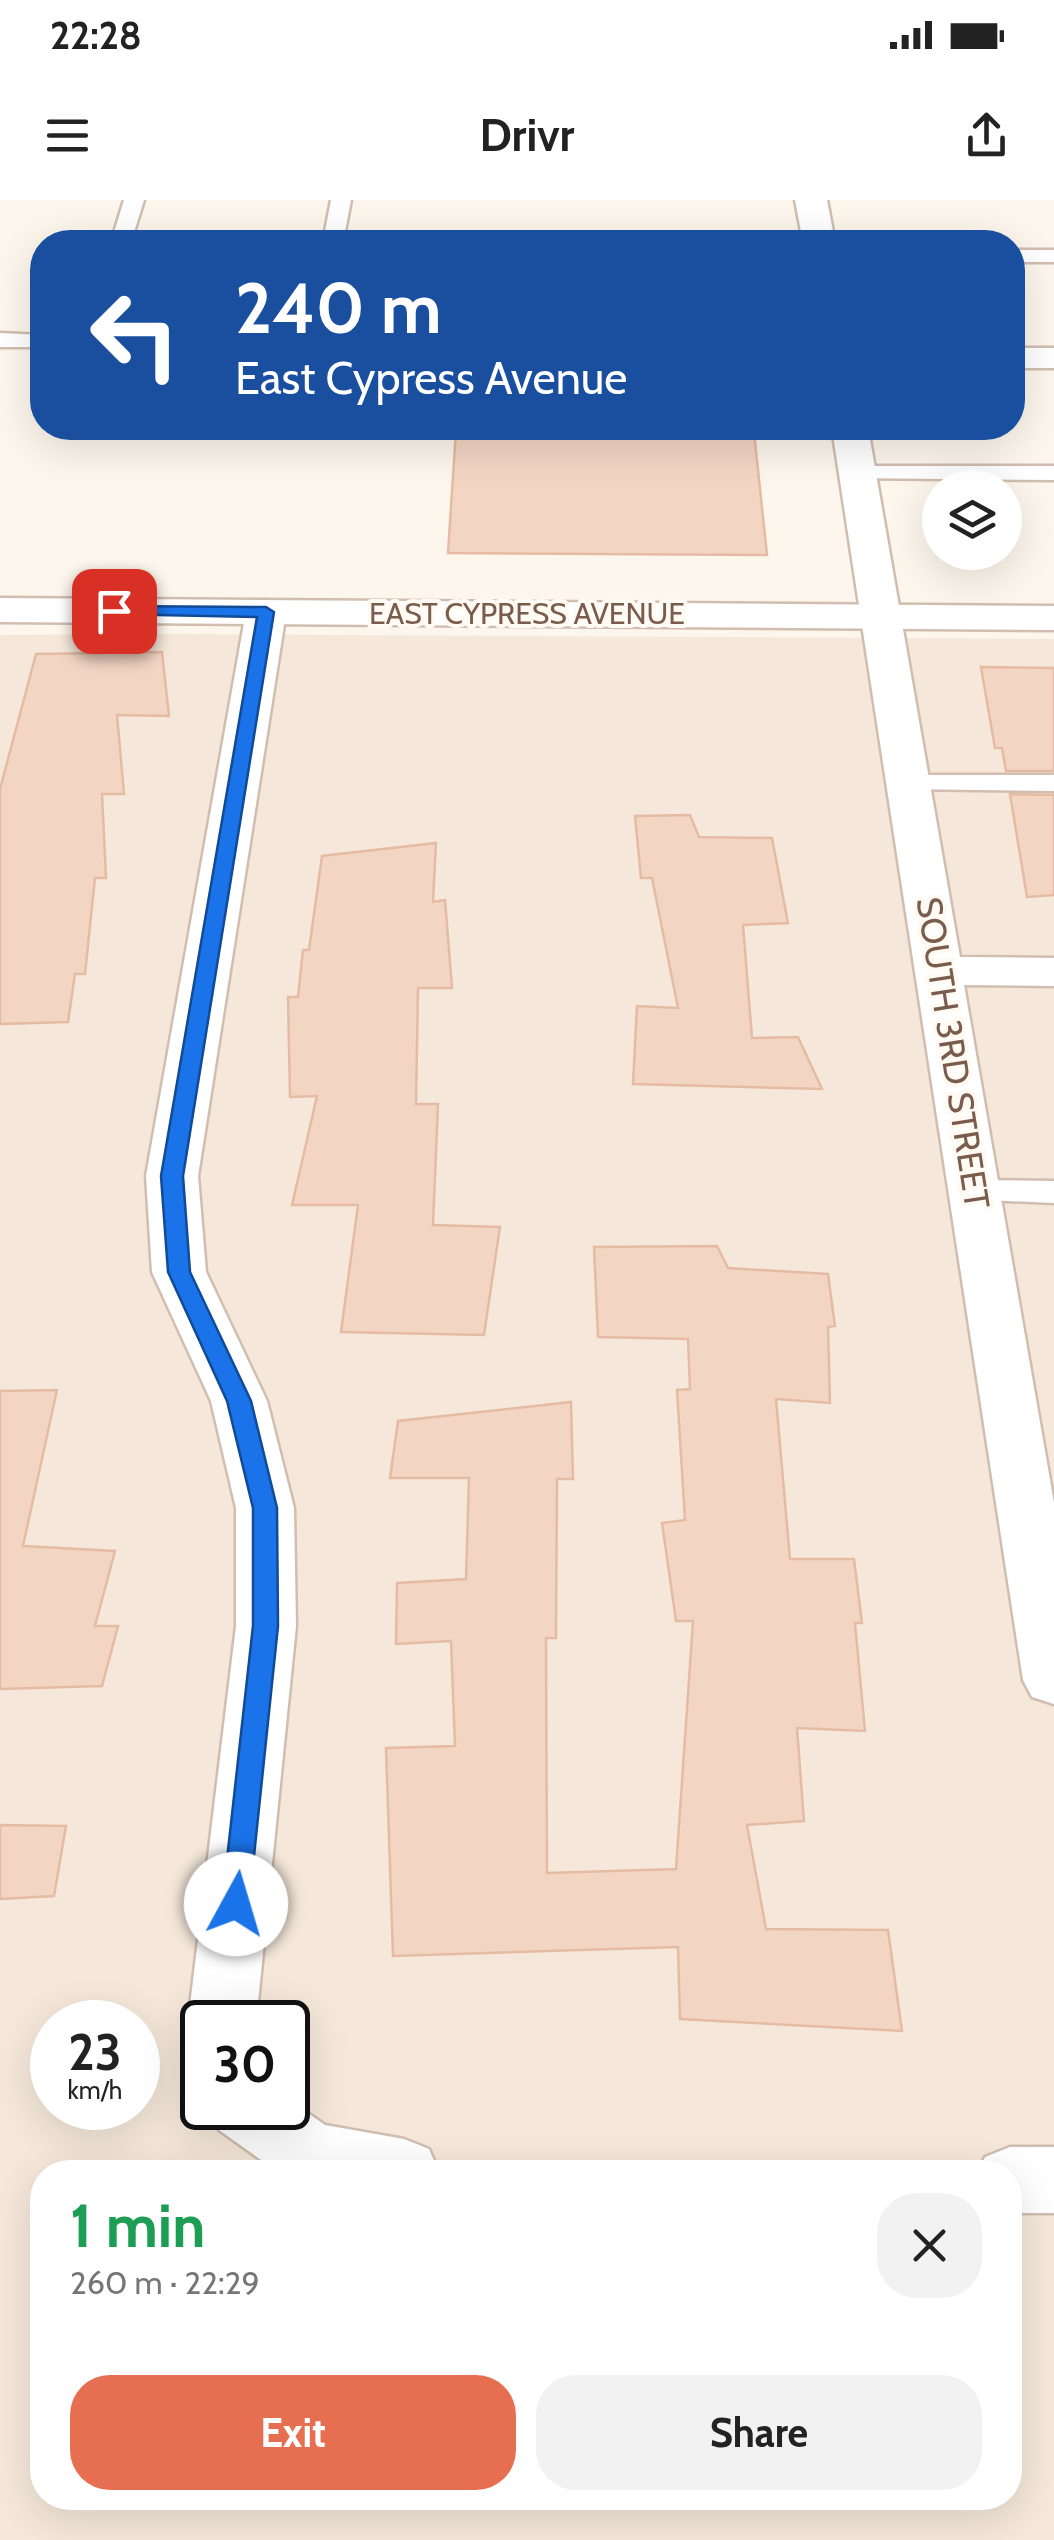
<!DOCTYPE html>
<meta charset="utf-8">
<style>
:root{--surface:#fff;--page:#f2f2f2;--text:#222;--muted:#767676;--accent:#e76f51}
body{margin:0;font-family:Cabin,sans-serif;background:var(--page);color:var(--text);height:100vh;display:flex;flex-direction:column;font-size:38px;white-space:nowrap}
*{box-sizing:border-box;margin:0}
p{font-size:32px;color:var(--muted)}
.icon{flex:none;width:55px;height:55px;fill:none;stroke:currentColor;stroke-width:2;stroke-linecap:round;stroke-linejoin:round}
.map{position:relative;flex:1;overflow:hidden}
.drawer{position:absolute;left:30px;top:1960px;width:992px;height:350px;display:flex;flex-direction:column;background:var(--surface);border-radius:40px;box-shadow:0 10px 40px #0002}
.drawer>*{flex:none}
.top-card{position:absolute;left:30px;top:30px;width:995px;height:210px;border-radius:40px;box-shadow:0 10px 40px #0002;background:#1a4fa0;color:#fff;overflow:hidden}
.buttons{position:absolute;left:922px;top:270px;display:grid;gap:20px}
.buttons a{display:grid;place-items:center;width:100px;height:100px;border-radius:50%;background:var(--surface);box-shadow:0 10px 40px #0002;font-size:50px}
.speed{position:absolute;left:30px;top:1800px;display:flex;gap:20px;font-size:50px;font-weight:700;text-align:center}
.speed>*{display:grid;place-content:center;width:130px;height:130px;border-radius:50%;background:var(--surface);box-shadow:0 10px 40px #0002;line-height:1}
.speed small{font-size:25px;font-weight:400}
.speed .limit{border:5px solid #111;border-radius:15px;background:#fff;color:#111}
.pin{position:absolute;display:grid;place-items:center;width:85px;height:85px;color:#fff;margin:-42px;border-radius:20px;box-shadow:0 5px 15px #0006}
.me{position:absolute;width:110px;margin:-55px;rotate:6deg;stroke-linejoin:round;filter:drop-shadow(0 0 8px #0008)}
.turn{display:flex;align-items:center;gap:35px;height:210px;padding:0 40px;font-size:45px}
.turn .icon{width:130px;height:130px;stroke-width:2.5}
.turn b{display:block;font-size:70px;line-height:85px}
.round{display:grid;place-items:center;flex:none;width:105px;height:105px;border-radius:40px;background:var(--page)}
.overview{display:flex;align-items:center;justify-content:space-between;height:170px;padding:0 40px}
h1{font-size:60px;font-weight:700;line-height:75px;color:#1e9e55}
.action{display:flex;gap:20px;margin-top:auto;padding:20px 40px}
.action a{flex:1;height:115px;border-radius:40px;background:var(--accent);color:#fff;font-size:40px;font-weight:700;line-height:115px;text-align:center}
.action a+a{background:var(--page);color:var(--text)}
.status{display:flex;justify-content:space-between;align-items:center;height:70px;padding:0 50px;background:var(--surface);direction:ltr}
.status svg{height:28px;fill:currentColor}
header{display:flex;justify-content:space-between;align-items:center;height:130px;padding:0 40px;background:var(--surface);font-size:45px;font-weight:700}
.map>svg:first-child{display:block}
</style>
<div class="status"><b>22:28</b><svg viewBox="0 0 49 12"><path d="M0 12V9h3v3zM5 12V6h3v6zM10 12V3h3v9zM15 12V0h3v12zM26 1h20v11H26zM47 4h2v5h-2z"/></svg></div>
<header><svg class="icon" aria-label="menu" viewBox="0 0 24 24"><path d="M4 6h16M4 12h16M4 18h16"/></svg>Drivr<svg class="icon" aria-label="share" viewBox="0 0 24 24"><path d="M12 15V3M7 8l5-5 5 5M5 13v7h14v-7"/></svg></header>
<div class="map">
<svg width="1054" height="2340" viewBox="0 0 1054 2340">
<rect width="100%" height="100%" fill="#fdf6ec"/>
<!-- residential -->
<path fill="#f5e8da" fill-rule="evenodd" d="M180,434l874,5v1901h-1054v-1905zM52,1822h86v86h-86zM202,1822h86v86h-86zM42,1972h968v326h-968z"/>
<!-- building -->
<g fill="#f3d5c3" stroke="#e6bba3" stroke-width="2.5">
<path d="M456,230l298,2 13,123 -319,-2z"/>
<path d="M162,452l7,64 -52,-1 7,79h-22l4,84h-11l-10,96h-10l-7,48 -68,2v-235l36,-135z"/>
<path d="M981,467l73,1v103h-48l-4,-23h-7z"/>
<path d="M1010,594l44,1v100l-27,2z"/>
<path d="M690,615l9,22 73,1 16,85 -45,2 9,113 46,-1 24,52 -189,-5 4,-78 41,2 -26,-130h-11l-6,-62z"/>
<path d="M436,643l-3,59 12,-2 7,88h-34l-2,116h22l-5,121 67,2 -16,108 -143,-3 17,-127h-66l25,-109 -27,1 -2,-100h10l5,-47h6l13,-94z"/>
<path d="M717,1046l11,22 100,6 7,52 -7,1 2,76 -54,-4 14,160h64l8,64h-7l10,108 -68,-3 7,93 -57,4 19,104 122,1 14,101 -222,-12 -2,-72 -285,9 -7,-208 69,-2 -4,-105 -55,3 1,-61 69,-4 3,-101h-79l8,-57 173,-19 2,77h-16l-1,159h-10l1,235 129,-4 17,-248h-17l-14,-98 23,-3 -8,-130 13,-1 -2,-50 -90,-2 -4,-90z"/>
<path d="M57,1190l-34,156 92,5 -20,75h23l-16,60 -102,3v-298z"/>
<path d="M0,1625l66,1 -12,70 -54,3z"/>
</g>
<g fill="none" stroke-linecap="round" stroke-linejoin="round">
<defs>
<g id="service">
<path d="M124,0h20l-13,42h-20z"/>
<path d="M331,0h20l-8,42h-20z"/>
<rect x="1012" y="50" width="42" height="12"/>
<path d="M0,133l42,2v12h-42z"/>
<path d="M858,266h196v14l-204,-2 -4,-5z"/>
<path d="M910,575h144v16l-154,-2 -4,-6 4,-6z"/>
<path d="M976,980l78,1v22l-90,-4 -4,-8 4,-8z"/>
</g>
<g id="minor">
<path d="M795,0h32l8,42h-32z"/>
<rect x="1012" y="148" width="42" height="20"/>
<path d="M832,228h36l92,529 94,1v28l-90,-1 90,518v201l-22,-7 -9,-17z"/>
<path d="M266,400l14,4 6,8 -88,564 8,96 61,129 27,107 2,118 -40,396h-54v23l-14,-23 48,-396v-118l-25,-107 -59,-129 -6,-96 100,-564 6,-8z"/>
<path d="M288,1899l37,26 79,14 25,10 10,23h-161l-59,-42 -10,-22h79z"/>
<path d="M1010,1947h44v66h-44v-41h-32l7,-15z"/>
</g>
<path id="tertiary" d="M0,398l1054,8v24l-1054,-8z"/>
</defs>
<!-- service casing -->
<use href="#service" stroke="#d1beb0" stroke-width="5"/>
<!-- minor casing -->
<use href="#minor" stroke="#d1beb0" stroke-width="5"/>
<!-- tertiary casing -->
<use href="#tertiary" stroke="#d1beb0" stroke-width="5"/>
<!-- service -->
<use href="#service" fill="#fff" fill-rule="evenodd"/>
<!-- minor -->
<use href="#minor" fill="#fff" fill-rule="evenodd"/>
<!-- tertiary -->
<use href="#tertiary" fill="#fff" fill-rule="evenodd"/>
</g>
<!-- route -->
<path fill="#1a73e8" stroke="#114b97" stroke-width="2.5" d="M114,406l152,1 8,5 -91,564 7,96 61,129 26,107 1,118 -29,278 -4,8 -9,3 -10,-3 -4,-8 31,-278v-118l-26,-107 -59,-129 -7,-96 96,-559 -149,-3 -2,-3z"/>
<g text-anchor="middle" stroke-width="8" stroke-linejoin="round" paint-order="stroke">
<!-- far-street labels -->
<g font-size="30" fill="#7a5c4d" stroke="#fffaf3">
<text x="527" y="424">EAST CYPRESS AVENUE</text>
</g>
<!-- street labels -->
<g font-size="35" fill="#7a5c4d" stroke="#fffaf3">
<text transform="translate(953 853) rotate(81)" y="12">SOUTH 3RD STREET</text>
</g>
</g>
</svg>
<div class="buttons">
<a><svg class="icon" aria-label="layers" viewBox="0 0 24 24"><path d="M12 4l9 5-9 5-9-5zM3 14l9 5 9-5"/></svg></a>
</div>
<div class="speed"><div>23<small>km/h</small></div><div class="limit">30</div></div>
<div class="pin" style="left:114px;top:411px;background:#d93025"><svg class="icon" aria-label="arrive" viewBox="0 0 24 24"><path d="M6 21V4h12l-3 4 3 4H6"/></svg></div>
<svg class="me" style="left:236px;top:1704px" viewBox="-20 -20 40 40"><circle r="19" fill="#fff"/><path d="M0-13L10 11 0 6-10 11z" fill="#1a73e8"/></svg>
<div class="top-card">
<div class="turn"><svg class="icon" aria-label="left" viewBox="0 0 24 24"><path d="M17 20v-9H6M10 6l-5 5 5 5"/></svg><div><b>240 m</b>East Cypress Avenue</div></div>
</div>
<section class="drawer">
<div class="overview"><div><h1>1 min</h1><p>260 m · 22:29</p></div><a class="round"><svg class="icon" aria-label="close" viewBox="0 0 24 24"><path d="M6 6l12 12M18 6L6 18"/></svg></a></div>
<div class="action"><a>Exit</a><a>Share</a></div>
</section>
</div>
